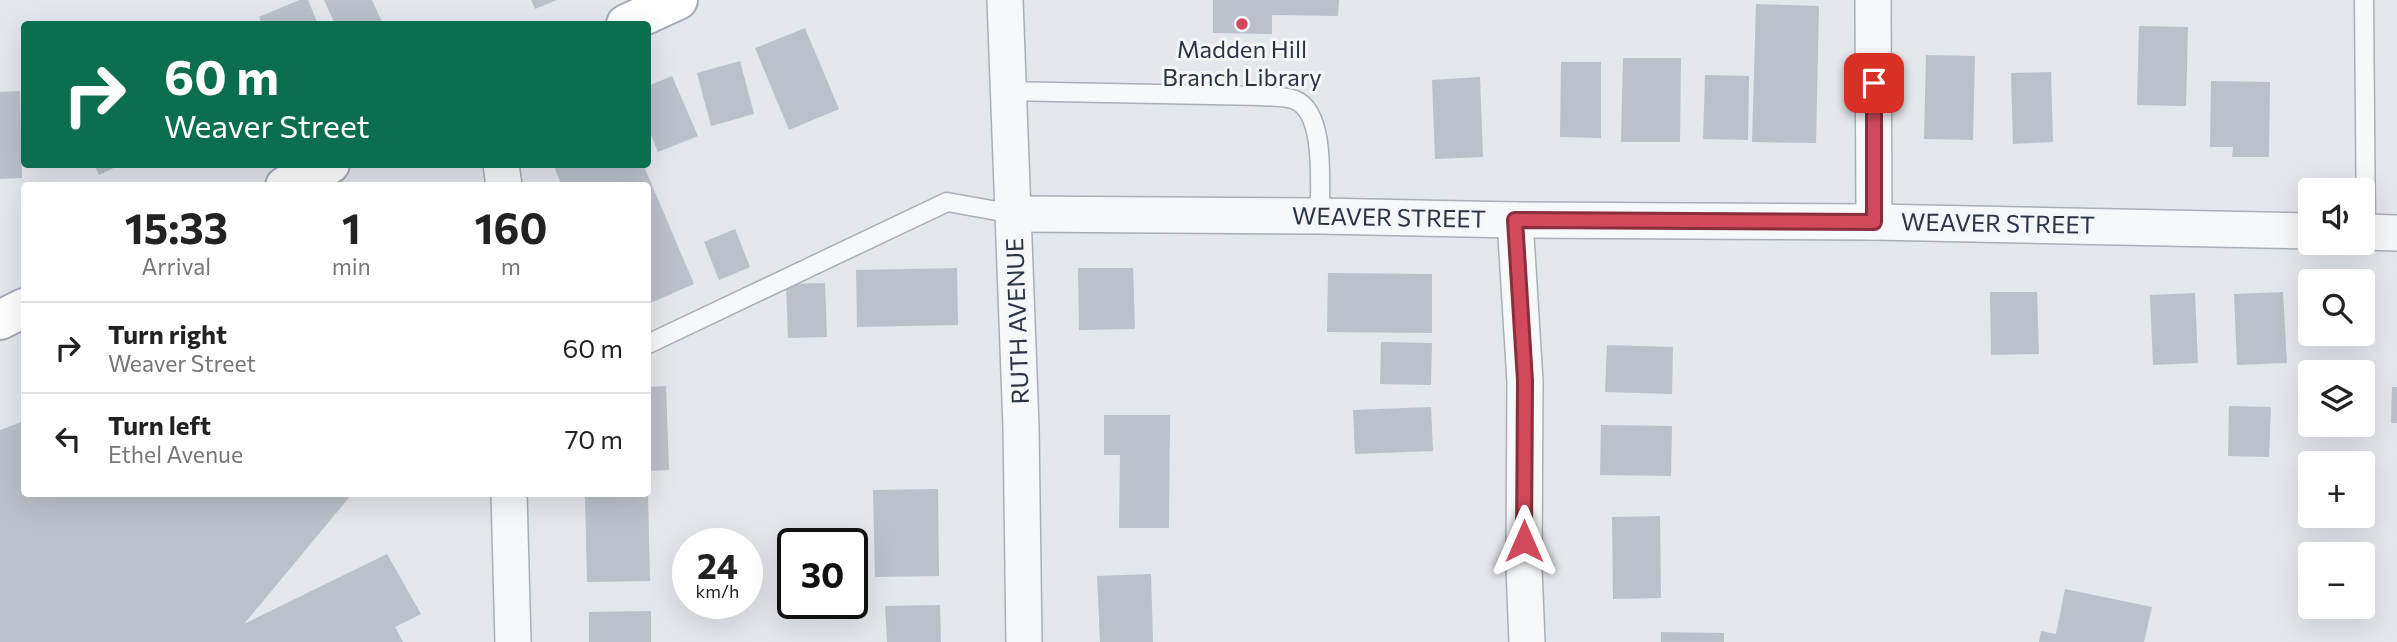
<!DOCTYPE html>
<meta charset="utf-8">
<style>
:root{--surface:#fff;--page:#f2f2f2;--text:#222;--muted:#767676;--line:#e0e0e0}
body{margin:0;font-family:Commissioner,sans-serif;background:var(--page);color:var(--text);height:100vh;display:flex;flex-direction:column;font-size:26px;white-space:nowrap}
*{box-sizing:border-box;margin:0}
p{font-size:23px;color:var(--muted)}
.icon{flex:none;width:38px;height:38px;fill:none;stroke:currentColor;stroke-width:2;stroke-linecap:round;stroke-linejoin:round}
.map{position:relative;flex:1;overflow:hidden}
.panel{position:absolute;left:21px;top:182px;width:630px;height:315px;display:flex;flex-direction:column;background:var(--surface);border-radius:7px;box-shadow:0 7px 28px #0002}
.panel>*{flex:none}
.banner{position:absolute;left:21px;top:21px;width:630px;height:147px;border-radius:7px;box-shadow:0 7px 28px #0002;background:#0b6e4f;color:#fff;overflow:hidden}
.tools{position:absolute;left:2298px;top:178px;display:grid;gap:14px}
.tools a{display:grid;place-items:center;width:77px;height:77px;border-radius:7px;background:var(--surface);box-shadow:0 7px 28px #0002;font-size:35px}
.speed{position:absolute;left:672px;top:528px;display:flex;gap:14px;font-size:35px;font-weight:700;text-align:center}
.speed>*{display:grid;place-content:center;width:91px;height:91px;border-radius:50%;background:var(--surface);box-shadow:0 7px 28px #0002;line-height:1}
.speed small{font-size:18px;font-weight:400}
.speed .limit{border:4px solid #111;border-radius:10px;background:#fff;color:#111}
.pin{position:absolute;display:grid;place-items:center;width:60px;height:60px;color:#fff;margin:-30px;border-radius:14px;box-shadow:0 4px 10px #0006}
.me{position:absolute;width:77px;margin:-38px;rotate:0deg;stroke-linejoin:round;filter:drop-shadow(0 0 5px #0008)}
.turn{display:flex;align-items:center;gap:24px;height:147px;padding:0 28px;font-size:32px}
.turn .icon{width:91px;height:91px;stroke-width:2.5}
.turn b{display:block;font-size:49px;line-height:60px}
.eta{display:flex;justify-content:space-evenly;align-items:center;height:119px;text-align:center}
.eta b{font-size:42px;font-weight:700;line-height:49px}
ul{padding:0;list-style:none}
li{display:flex;align-items:center;gap:21px;height:91px;padding:0 28px;border-top:2px solid var(--line)}
li div{flex:1}
li b{display:block;font-size:26px}
li em{font-style:normal}
.map>svg:first-child{display:block}
</style>
<div class="map">
<svg width="2397" height="642" viewBox="0 0 2397 642">
<rect width="100%" height="100%" fill="#e4e7ec"/>
<!-- building -->
<g fill="#bbc0ca">
<path d="M299,0h9l10,24h-56l-3,-7z"/>
<path d="M324,0h48l11,24h-48z"/>
<path d="M531,0h26l-22,9z"/>
<path d="M1213,0h126l-1,16 -66,-1v19l-59,-1z"/>
<path d="M1756,4l63,2 -3,137 -64,-1z"/>
<path d="M2139,26l49,1 -2,79 -49,-1z"/>
<path d="M805,28l34,81 -50,21 -34,-82z"/>
<path d="M1926,55l49,1 -2,84 -49,-1z"/>
<path d="M1623,58h58l-1,84h-59z"/>
<path d="M740,61l14,53 -43,12 -14,-53z"/>
<path d="M1561,62h40v76l-41,-1z"/>
<path d="M2051,72l2,70 -40,2 -2,-71z"/>
<path d="M1705,75l44,1 -1,64 -45,-1z"/>
<path d="M672,76l26,60 -40,16 -10,-24v-42z"/>
<path d="M1480,77l3,80 -48,2 -3,-79z"/>
<path d="M2211,81l59,1 -1,75h-37l1,-10h-23z"/>
<path d="M20,91l2,87 -22,1v-87z"/>
<path d="M94,164h28l-23,11z"/>
<path d="M553,164h90l51,120 -46,20v-118h-86z"/>
<path d="M735,229l15,38 -31,13 -15,-38z"/>
<path d="M957,268l1,57 -101,2 -1,-57z"/>
<path d="M1078,268h55l2,61 -56,1z"/>
<path d="M1328,273l104,1v59l-105,-1z"/>
<path d="M825,283l2,54 -39,1 -2,-54z"/>
<path d="M1990,292h47l2,62 -48,1z"/>
<path d="M2283,292l4,71 -50,2 -3,-71z"/>
<path d="M2195,293l3,70 -45,2 -3,-70z"/>
<path d="M1381,342l51,1 -1,42 -51,-1z"/>
<path d="M1607,345l66,2 -1,47 -67,-2z"/>
<path d="M666,386l3,84 -21,1v-84z"/>
<path d="M2392,387h5v36h-6z"/>
<path d="M2229,406l42,1 -2,50 -41,-1z"/>
<path d="M1431,407l2,44 -78,3 -2,-44z"/>
<path d="M1104,415h66l-1,113h-50l1,-73h-16z"/>
<path d="M24,421v73h328l-108,130 143,-70 34,60 -26,13 8,15h-403v-212z"/>
<path d="M1601,425l71,1 -1,50 -71,-1z"/>
<path d="M938,489l1,87 -64,1 -2,-87z"/>
<path d="M648,494l2,87 -63,1 -2,-87z"/>
<path d="M1660,516l1,82 -48,1 -1,-82z"/>
<path d="M1151,574l2,68h-53l-3,-66z"/>
<path d="M2065,589l87,18 -8,35h-105l2,-11 15,3z"/>
<path d="M940,605l1,37h-54l-2,-36z"/>
<path d="M651,611v31h-62v-30z"/>
<path d="M1661,632l63,1v9h-63z"/>
</g>
<g fill="none" stroke-linecap="round" stroke-linejoin="round">
<defs>
<g id="lane">
<path d="M2364,0l2,233"/>
<path d="M1009,91l253,5c10,1 24,0 33,4 32,13 24,87 25,116"/>
<path d="M648,344l299,-142 67,12"/>
</g>
<g id="street">
<path d="M1005,0l16,427 3,215"/>
<path d="M1873,0l1,222"/>
<path d="M501,164l3,22"/>
<path d="M1014,214l306,2 195,4 359,2 436,9"/>
<path d="M1515,220l10,161 -1,187 3,74"/>
<path d="M2362,232l35,1"/>
<path d="M509,494l4,148"/>
</g>
<g id="primary">
<path d="M626,24l52,-24"/>
<path d="M285,186l45,-22"/>
<path d="M0,320l24,-12"/>
</g>
</defs>
<!-- lane casing -->
<use href="#lane" stroke="#a9aeb7" stroke-width="21"/>
<!-- street casing -->
<use href="#street" stroke="#a9aeb7" stroke-width="38"/>
<!-- primary casing -->
<use href="#primary" stroke="#a3abb8" stroke-width="42"/>
<!-- lane -->
<use href="#lane" stroke="#f7f8fa" stroke-width="18"/>
<!-- street -->
<use href="#street" stroke="#f7f8fa" stroke-width="35"/>
<!-- primary -->
<use href="#primary" stroke="#fff" stroke-width="38"/>
</g>
<g fill="none" stroke-linecap="round" stroke-linejoin="round">
<defs>
<path id="route" d="M1524,541l1,-160 -10,-161 359,2v-139"/>
</defs>
<!-- route casing -->
<use href="#route" stroke="#882f3b" stroke-width="18"/>
<!-- route -->
<use href="#route" stroke="#d1495b" stroke-width="12"/>
</g>
<!-- markers -->
<circle fill="#d1495b" stroke="#f4f6f9" stroke-width="2.5" cx="1242" cy="24" r="7"/>
<g text-anchor="middle" stroke-width="6" stroke-linejoin="round" paint-order="stroke">
<!-- poi labels -->
<g font-size="24" fill="#2b3445" stroke="#f4f6f9">
<text x="1242" y="58">Madden Hill<tspan x="1242" dy="28">Branch Library</tspan></text>
</g>
<!-- street labels -->
<g font-size="24" fill="#2b3445" stroke="#f4f6f9">
<text transform="translate(1389 218) rotate(1)" y="8">WEAVER STREET</text>
<text transform="translate(1998 224) rotate(1)" y="8">WEAVER STREET</text>
<text transform="translate(1018 321) rotate(-92)" y="8">RUTH AVENUE</text>
</g>
</g>
</svg>
<div class="tools">
<a><svg class="icon" aria-label="sound" viewBox="0 0 24 24"><path d="M4 9h4l5-4v14l-5-4H4zM17 9q2 3 0 6"/></svg></a>
<a><svg class="icon" aria-label="search" viewBox="0 0 24 24"><circle cx="10" cy="10" r="6"/><path d="M15 15l6 6"/></svg></a>
<a><svg class="icon" aria-label="layers" viewBox="0 0 24 24"><path d="M12 4l9 5-9 5-9-5zM3 14l9 5 9-5"/></svg></a>
<a>+</a>
<a>−</a>
</div>
<div class="speed"><div>24<small>km/h</small></div><div class="limit">30</div></div>
<div class="pin" style="left:1874px;top:83px;background:#d93025"><svg class="icon" aria-label="arrive" viewBox="0 0 24 24"><path d="M6 21V4h12l-3 4 3 4H6"/></svg></div>
<svg class="me" style="left:1524px;top:541px" viewBox="-20 -20 40 40"><path d="M0-17L14 15 0 8-14 15z" fill="#d1495b" stroke="#fff" stroke-width="4"/></svg>
<div class="banner">
<div class="turn"><svg class="icon" aria-label="right" viewBox="0 0 24 24"><path d="M7 20v-9h11M14 6l5 5-5 5"/></svg><div><b>60 m</b>Weaver Street</div></div>
</div>
<section class="panel">
<div class="eta">
<div><b>15:33</b><p>Arrival</p></div>
<div><b>1</b><p>min</p></div>
<div><b>160</b><p>m</p></div>
</div>
<ul>
<li><svg class="icon" aria-label="right" viewBox="0 0 24 24"><path d="M7 20v-9h11M14 6l5 5-5 5"/></svg><div><b>Turn right</b><p>Weaver Street</p></div><em>60 m</em></li>
<li><svg class="icon" aria-label="left" viewBox="0 0 24 24"><path d="M17 20v-9H6M10 6l-5 5 5 5"/></svg><div><b>Turn left</b><p>Ethel Avenue</p></div><em>70 m</em></li>
</ul>
</section>
</div>
